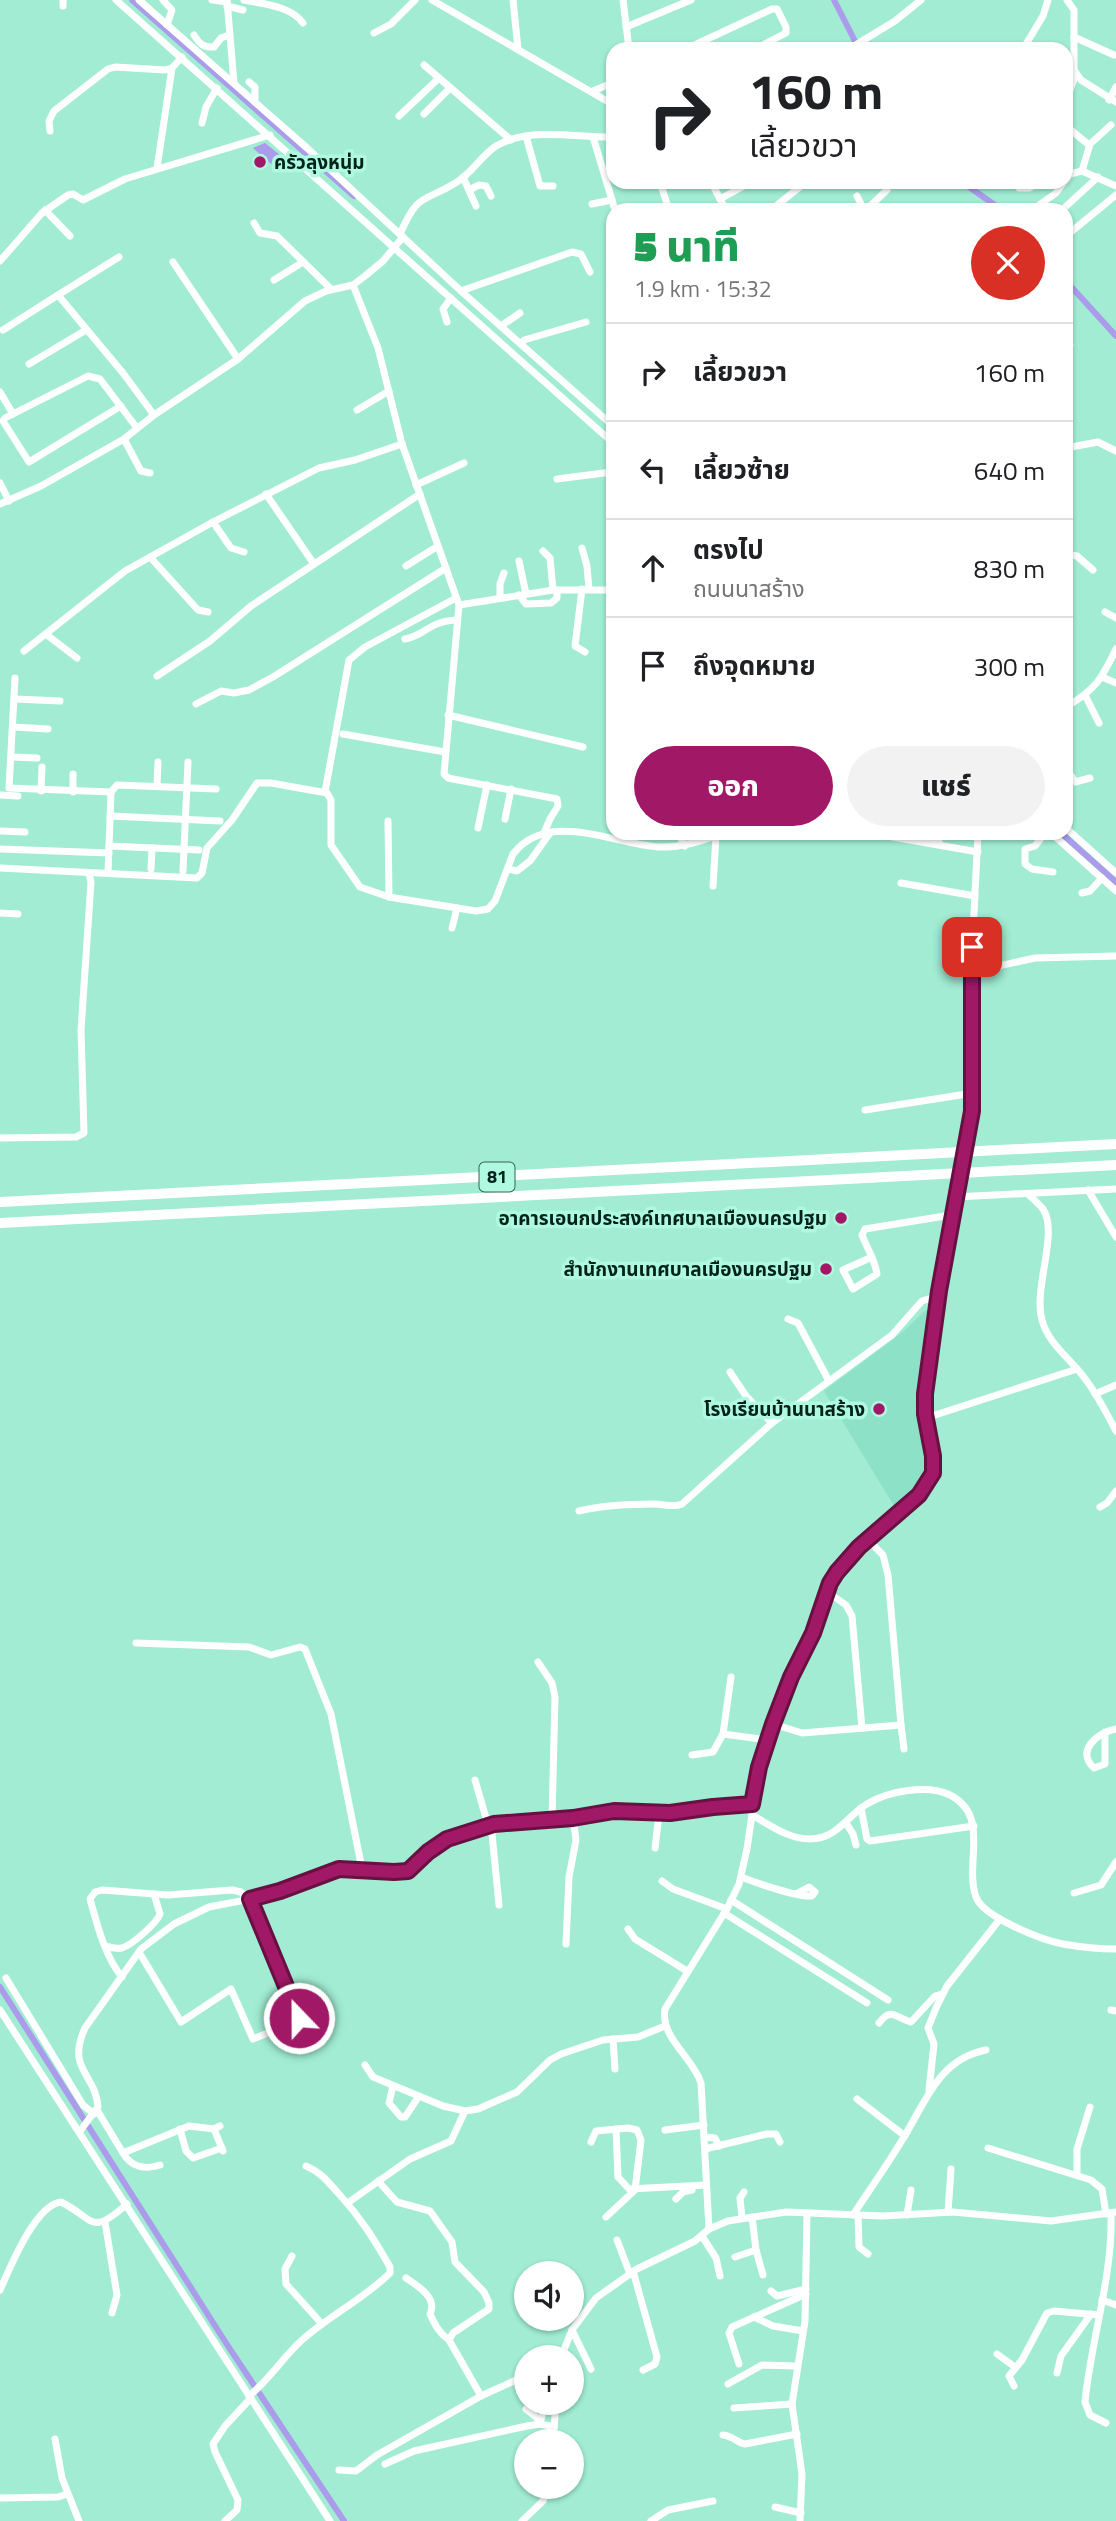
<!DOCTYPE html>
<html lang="th">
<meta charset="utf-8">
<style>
:root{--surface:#fff;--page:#f2f2f2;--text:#202124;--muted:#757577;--line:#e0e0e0;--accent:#a01866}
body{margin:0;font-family:"Titillium Web","Noto Sans Thai",sans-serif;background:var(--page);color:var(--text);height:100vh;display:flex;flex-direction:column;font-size:26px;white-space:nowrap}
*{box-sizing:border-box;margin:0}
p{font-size:23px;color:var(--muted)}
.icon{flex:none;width:38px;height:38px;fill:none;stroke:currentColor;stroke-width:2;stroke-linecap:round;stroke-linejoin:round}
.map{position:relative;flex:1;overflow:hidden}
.panel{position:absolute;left:606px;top:203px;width:467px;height:637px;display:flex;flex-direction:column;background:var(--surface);border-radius:21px;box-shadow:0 2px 5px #0004}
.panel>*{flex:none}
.banner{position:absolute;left:606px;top:42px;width:467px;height:147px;border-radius:21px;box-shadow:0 2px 5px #0004;background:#fff;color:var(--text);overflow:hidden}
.fabs{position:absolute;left:514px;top:2261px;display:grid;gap:14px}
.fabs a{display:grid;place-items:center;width:70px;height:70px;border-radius:50%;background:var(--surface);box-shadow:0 2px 5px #0004;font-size:35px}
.pin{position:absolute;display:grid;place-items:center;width:60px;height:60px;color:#fff;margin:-30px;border-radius:14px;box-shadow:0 4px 10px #0006}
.me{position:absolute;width:77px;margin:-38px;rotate:338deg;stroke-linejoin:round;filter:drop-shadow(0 0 5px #0008)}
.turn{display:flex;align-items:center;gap:24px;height:147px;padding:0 28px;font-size:32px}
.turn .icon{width:91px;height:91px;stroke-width:2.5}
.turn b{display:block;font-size:49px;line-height:60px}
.round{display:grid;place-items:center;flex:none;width:74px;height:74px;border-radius:37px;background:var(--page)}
.overview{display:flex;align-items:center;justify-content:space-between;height:119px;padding:0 28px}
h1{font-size:42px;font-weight:800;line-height:52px;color:#1e9e55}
.primary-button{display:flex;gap:14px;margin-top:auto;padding:14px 28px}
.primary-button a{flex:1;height:80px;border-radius:42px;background:var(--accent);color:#fff;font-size:28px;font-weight:800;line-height:80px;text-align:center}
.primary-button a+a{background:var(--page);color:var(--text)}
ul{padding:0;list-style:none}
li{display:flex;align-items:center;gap:21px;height:98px;padding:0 28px;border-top:2px solid var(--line)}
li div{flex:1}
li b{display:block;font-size:26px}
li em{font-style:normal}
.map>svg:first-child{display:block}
</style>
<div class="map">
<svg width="1116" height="2521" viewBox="0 0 1116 2521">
<rect width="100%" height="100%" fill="#a1ecd3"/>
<!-- built -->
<path fill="#8de1c6" d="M935,1306l-12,96 8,67 -7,16 -28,24 -72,-118 80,-60 21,-20z"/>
<!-- water -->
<path fill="#aa9beb" d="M265,143l20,16 -1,4 -7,6 -24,-21z"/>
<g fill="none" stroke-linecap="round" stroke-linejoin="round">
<!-- canal -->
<g stroke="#aa9beb" stroke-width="6">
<path d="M132,0l222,196"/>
<path d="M834,0l25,49"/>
<path d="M962,182l40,28"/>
<path d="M1066,281l50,55"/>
<path d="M1061,833l55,49"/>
<path d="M0,1987l226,356 118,178"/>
</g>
<!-- minor -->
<g stroke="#fff" stroke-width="7">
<path d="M63,0v6"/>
<path d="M116,0l496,442"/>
<path d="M139,0l168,148 154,143 151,134"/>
<path d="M163,0l9,10 -5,15"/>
<path d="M212,0l15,2"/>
<path d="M227,0l7,83"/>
<path d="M244,0c20,4 47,6 59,23"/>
<path d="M432,0l180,104"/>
<path d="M513,0l5,49"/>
<path d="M623,0l6,49"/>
<path d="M1067,0l7,10v60l7,10 35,22"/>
<path d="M227,6l16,4"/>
<path d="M626,27l65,-27"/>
<path d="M374,33l17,-9 24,-24"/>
<path d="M194,35c5,8 9,13 20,12l7,-9 8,-3"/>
<path d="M1074,37l40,18"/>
<path d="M686,49l86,-40h5l9,18v6l-31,16"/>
<path d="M849,49l46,-28 26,-21"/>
<path d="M1023,49l20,-33 5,-16"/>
<path d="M424,65l87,75"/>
<path d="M249,82l6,5v15"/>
<path d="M593,91l19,-8"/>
<path d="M1066,91l4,-1 6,-16"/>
<path d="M1109,100l7,-13"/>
<path d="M424,114l26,-26"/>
<path d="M399,116l40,-38"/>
<path d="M202,123l4,-16 11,-19"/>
<path d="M1066,126l23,19"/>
<path d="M50,131l-1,-10 5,-10 54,-42 7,-2 50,3 7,-2 10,-11"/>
<path d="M526,136l14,50h13"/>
<path d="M593,137l22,73"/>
<path d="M157,168l15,-100"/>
<path d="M1082,171l8,-27 21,-19"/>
<path d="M463,177l13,29"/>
<path d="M1066,180l4,-6 12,-3 34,15"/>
<path d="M660,182l9,28"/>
<path d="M711,182l15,28"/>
<path d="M1015,182l4,6h10l12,-6"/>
<path d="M469,190l10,-5 7,1 5,10"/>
<path d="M857,196l7,14"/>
<path d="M720,199l31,-17"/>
<path d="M592,204l20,-4"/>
<path d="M1039,205l17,-12 8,-11"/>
<path d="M45,210l25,26"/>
<path d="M771,210l35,-28"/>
<path d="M866,210l21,-20"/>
<path d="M1062,210l36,-33"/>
<path d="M254,223l6,10 17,3 54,53"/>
<path d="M400,234c19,-43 22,-30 57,-52 15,-9 24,-26 39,-36 34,-20 80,-8 116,-9"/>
<path d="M1066,236l50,-41"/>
<path d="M119,257l-61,38 65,78 31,42"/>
<path d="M0,261l42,-48 26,-18 5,-1 10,6 42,-21 145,-44"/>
<path d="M173,262l65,97"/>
<path d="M274,280l29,-18"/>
<path d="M353,285l25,63 24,96 57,161 -15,169 4,4 109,21 1,7 -8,13 -6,14"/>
<path d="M461,291l111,-39 9,2 9,18"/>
<path d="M447,322l-4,-13 8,-11"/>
<path d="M501,326l19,-13"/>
<path d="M3,330l55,-35"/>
<path d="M521,344l3,-4 62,-18"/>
<path d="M1066,349l4,-4"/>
<path d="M29,364l57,-34"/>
<path d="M0,392l13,22"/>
<path d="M121,406l-92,56 -26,-41 2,-3 83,-42 12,3 37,49"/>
<path d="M357,410l32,-19"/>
<path d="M124,439l17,32 9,2"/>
<path d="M1066,448l32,-6 18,9"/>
<path d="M557,479l55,-7"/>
<path d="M0,483l9,18"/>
<path d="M416,485l48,-22"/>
<path d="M266,494l48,70"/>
<path d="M0,504l41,-18 83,-47 30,-24 84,-56 67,-58 21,-10 27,-6 12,-9 18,-15 20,-24"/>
<path d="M213,522l18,26 13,4"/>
<path d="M582,548l5,18 2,23"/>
<path d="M543,551l7,7 3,32"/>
<path d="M1066,554l11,2 16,14"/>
<path d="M150,557l48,53 10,2"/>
<path d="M519,561l7,33"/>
<path d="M406,566l32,-20"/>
<path d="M582,589l-7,57 10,6"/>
<path d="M519,595l7,9 25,-1 6,-5v-8"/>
<path d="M500,598v-14l4,-11"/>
<path d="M459,605l94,-15h59"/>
<path d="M1105,612l11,6"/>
<path d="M47,635l30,23"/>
<path d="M405,639c21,-4 24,-18 52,-19"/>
<path d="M24,651l101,-80 88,-49 106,-54 36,-8 47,-16"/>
<path d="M157,676l53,-35 41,-35 169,-112"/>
<path d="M1102,677l14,6"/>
<path d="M15,678l-6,110 102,4"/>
<path d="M1085,695l14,28"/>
<path d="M15,699l45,2"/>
<path d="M196,704l25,-13 13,2 15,-3 24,-13 173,-109"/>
<path d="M1066,707c30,-18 35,-27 50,-58"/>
<path d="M448,715l135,32"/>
<path d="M14,727l34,2"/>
<path d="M343,734l102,18"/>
<path d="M12,757l25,1"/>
<path d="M1066,767l9,15 15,-4"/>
<path d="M157,786l1,-24"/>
<path d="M41,791l1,-24"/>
<path d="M73,792v-18"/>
<path d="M325,792l24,-132 16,-13 91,-49"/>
<path d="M0,795l18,1"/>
<path d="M110,816l110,5"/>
<path d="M505,819l6,-30"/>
<path d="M388,821l1,76"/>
<path d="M478,828l9,-43"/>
<path d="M1066,828l50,45"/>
<path d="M0,831l25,1"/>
<path d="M678,833l7,13"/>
<path d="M870,833l108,19"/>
<path d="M1045,833l-10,13 -10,3v15l7,5 21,3"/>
<path d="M1051,833l65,58"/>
<path d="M917,837l22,4"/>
<path d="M109,846l90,4"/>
<path d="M0,849l109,4"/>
<path d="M0,868l197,10 5,-5 5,-25 25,-28 25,-37h14l56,10 4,7v45l29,42 29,10 87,14 12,-2 7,-8 18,-47c35,-45 100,-10 145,-7 23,1 43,-5 64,-14"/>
<path d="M151,869l1,-21"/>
<path d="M508,869l9,2 13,-10 20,-28"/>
<path d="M183,871l5,-109"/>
<path d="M108,873l3,-81 6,-7 99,4"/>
<path d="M901,883l74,13"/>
<path d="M713,886l3,-50"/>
<path d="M1082,893l8,-2 12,-13"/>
<path d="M0,913l18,1"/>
<path d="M452,928l5,-20"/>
<path d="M971,972l64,-14 81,-2"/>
<path d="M865,1110l108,-17"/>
<path d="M0,1138l76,-1 8,-4 -3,-103 10,-148 -2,-9"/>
<path d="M1088,1190l28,47"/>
<path d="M1028,1194c5,5 11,10 15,15 16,24 -10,79 -1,111 6,24 30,40 44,60 12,16 21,34 30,51"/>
<path d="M955,1197l161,-8"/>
<path d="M872,1257l-29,13 10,19 24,-15c-2,-14 -10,-26 -15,-39l3,-6 86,-14"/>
<path d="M788,1319l10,4 31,58"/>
<path d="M730,1372l16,24 26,27"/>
<path d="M1095,1394l21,-9"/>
<path d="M926,1418l151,-49"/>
<path d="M1100,1507l7,-4 9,-12"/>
<path d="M579,1511c24,-6 50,-7 75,-7 10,0 19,4 28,0l90,-81 120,-88 30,-34 16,-5"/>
<path d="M826,1591l20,14 6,11 10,112"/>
<path d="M136,1643l113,4 22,8 29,-8 5,2 26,65 31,155"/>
<path d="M538,1662l14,21 3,14 -3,123"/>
<path d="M731,1677l-8,57 45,6"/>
<path d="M773,1724l29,9 99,-8 -13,-150 -5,-20 -16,-16"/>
<path d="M901,1725l3,24"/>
<path d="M1105,1732v32l-11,4c-19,-17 4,-36 22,-39"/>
<path d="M692,1755l21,-3 10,-18"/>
<path d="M475,1780l13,45"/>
<path d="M861,1808l6,31 3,2 104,-15"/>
<path d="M752,1815c18,10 36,24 58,24 27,0 37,-23 57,-35 21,-13 61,-20 83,-9 41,21 14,68 26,102 7,20 66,43 87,47 17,3 36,5 53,5"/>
<path d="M846,1823l7,11 3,11"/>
<path d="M491,1824l8,81"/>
<path d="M655,1848l4,-34"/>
<path d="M741,1877c16,6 56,20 71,19l3,-4 -6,-5 -13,7"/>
<path d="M662,1881l11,8 54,20"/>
<path d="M1074,1893l27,-8 15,-23"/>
<path d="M731,1900l157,100"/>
<path d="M724,1913l143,90"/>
<path d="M628,1929l7,10 52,32"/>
<path d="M566,1944l3,-67 7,-37 -3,-22"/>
<path d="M106,1946c5,2 10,3 16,2 10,-3 35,-25 38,-34l-6,-20"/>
<path d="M139,1952l42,70 50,-33 22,50 44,-18 1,-5 -48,-117"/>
<path d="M122,1977c-17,-20 -25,-53 -32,-78l5,-7 7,-2 66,5 64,-5 9,2 6,8"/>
<path d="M6,1978l77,127 11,9"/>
<path d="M0,2010l330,511"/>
<path d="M1111,2010l5,1"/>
<path d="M879,2023c13,-17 16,-5 32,-1l24,-26 7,-2"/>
<path d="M613,2039l2,30"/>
<path d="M365,2065l8,12 70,29 22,5"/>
<path d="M393,2086l-4,17 12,14h4l14,-21"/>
<path d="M929,2090l5,-46 -6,-16 8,-20 11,-22 53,-67"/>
<path d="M857,2099l48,37"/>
<path d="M97,2110l26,43 66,-27 25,3 6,-3"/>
<path d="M180,2129l6,22 7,7 29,-10"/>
<path d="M214,2129l9,22"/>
<path d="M616,2129l2,48 11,12 77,-4"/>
<path d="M665,2130l39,-5"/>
<path d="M80,2131l18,-24c-2,-33 -32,-37 -13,-79l56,-79 33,-25 35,-17 52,-10 78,-28 55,3 14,-2 20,-18 19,-13 47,-16 79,-5 41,-7 56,2 43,-6 39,-3"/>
<path d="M705,2137l10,1 4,8"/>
<path d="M591,2142l5,-11 32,-3 9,2 4,10 -6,50 -29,27"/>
<path d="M988,2148l103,32 11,9 4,25"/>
<path d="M705,2149l62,-15h9l4,8"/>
<path d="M123,2153c8,14 22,17 37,12"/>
<path d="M1077,2174v-25l13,-42"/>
<path d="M378,2181l19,21 33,9 22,31 3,20 29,30 5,11v6l-36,24 -4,7 32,56"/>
<path d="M676,2199l7,-7 9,-2"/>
<path d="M349,2202l61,-43 41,-18 14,-30 13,-2 39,-17 33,-32 11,-6 42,-14 35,-3 27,-11"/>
<path d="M948,2212l3,-43"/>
<path d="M853,2215c17,-26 35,-51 51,-78 22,-36 35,-78 82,-87"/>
<path d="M858,2215l1,32 9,7"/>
<path d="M907,2215l4,-25"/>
<path d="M752,2217l4,33 7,25"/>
<path d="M742,2218l-2,-20 4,-6"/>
<path d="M105,2222l12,73 -5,18"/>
<path d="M709,2229l-8,-146c-8,-26 -41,-45 -36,-74l63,-102 11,-23 8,-35 12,-82 22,-64 32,-70 17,-50 7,-11 22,-25 60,-52 14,-22v-17l-8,-42 2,-38 11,-85 35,-198 -2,-121 7,-139"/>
<path d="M702,2236l14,22 4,18"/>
<path d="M617,2240l13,34"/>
<path d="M292,2256l-7,13 1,15 36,40"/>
<path d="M735,2257l21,-7"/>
<path d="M633,2271l24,86 -2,7 -12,6"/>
<path d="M406,2278c12,8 32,20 24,36 5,11 9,19 19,26"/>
<path d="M0,2290c10,-22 35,-85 61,-88 34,17 29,35 66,2"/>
<path d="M771,2291l6,5 29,-7"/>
<path d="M1102,2300l14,5"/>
<path d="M754,2317l19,9 30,5"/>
<path d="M572,2330l19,39"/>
<path d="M997,2354l18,13"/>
<path d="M561,2357l11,-27 24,-32 41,-29 58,-28 14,-12 19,-8 58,-9 97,4 70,-4 98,9 65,-9"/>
<path d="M739,2364l-10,-31 3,-6 74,-33"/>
<path d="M1057,2373l4,-17 30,-42"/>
<path d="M728,2384l34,-19 35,1"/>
<path d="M1014,2386l-5,-10 13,-16 25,-47 7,-2 45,4"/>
<path d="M249,2396c20,-16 34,-39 53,-56 27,-24 63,-42 88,-67v-6c-16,-28 -29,-49 -51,-73 -11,-12 -18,-22 -33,-28"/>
<path d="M734,2408l58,-4"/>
<path d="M526,2409l10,8 4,6"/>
<path d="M1106,2423l-16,-8 -5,-13c6,-63 28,-125 26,-189"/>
<path d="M540,2424l5,-21"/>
<path d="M723,2435c10,1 15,8 22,9l52,-10"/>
<path d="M55,2439l7,39 17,43"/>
<path d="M553,2441l3,-38"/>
<path d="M385,2464l29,-13 113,-25 13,-2 14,3"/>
<path d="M339,2470l17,1 21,-16 104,-59 46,-21"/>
<path d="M0,2498l58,-1 9,-3"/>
<path d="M775,2507l26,6"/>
<path d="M225,2521l12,-11 1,-10 -23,-48 -2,-8 12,-18 26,-28"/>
<path d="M522,2521l21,-20 5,-14"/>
<path d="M651,2521l17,-11 45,-9"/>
<path d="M800,2521l2,-47 -10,-70 13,-83 2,-108"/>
</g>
<!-- highway -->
<g stroke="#fff" stroke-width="10">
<path d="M0,1202l1116,-58"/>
<path d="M0,1223l1116,-58"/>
</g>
</g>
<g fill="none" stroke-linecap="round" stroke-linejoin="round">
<defs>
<path id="route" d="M299,2018l-49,-119 30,-8 59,-22 55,3 14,-1 20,-19 19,-13 47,-15 79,-6 41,-7 56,2 43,-6 39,-3 7,-37 14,-43 18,-47 22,-44 17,-50 7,-11 22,-25 60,-52 14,-22v-17l-8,-42v-20l14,-103 33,-180v-164"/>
</defs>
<!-- route casing -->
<use href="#route" stroke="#681042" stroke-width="18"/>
<!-- route -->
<use href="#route" stroke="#a01866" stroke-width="12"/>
</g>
<!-- markers -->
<g fill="#a01866" stroke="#aef9e0" stroke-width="2.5">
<circle cx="260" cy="162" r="7"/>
<circle cx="841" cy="1218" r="7"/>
<circle cx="826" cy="1269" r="7"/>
<circle cx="879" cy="1409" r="7"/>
</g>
<g text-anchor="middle" stroke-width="7" stroke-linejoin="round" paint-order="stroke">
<!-- shield labels -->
<rect fill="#aef9e0" stroke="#366355" stroke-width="2" x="479.5" y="1162.5" width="35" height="29" rx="5"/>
<g font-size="18" font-weight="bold" fill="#03231a">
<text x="497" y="1183">81</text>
</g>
<!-- poi labels -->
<g font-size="19" font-weight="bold" fill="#03231a" stroke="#aef9e0" text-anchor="end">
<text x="274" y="169" text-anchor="start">ครัวลุงหนุ่ม</text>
<text x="827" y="1225">อาคารเอนกประสงค์เทศบาลเมืองนครปฐม</text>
<text x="812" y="1276">สำนักงานเทศบาลเมืองนครปฐม</text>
<text x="865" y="1416">โรงเรียนบ้านนาสร้าง</text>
</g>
</g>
</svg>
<div class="fabs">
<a><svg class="icon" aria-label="sound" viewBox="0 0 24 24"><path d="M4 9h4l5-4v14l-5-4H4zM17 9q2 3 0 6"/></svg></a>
<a>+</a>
<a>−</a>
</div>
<div class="pin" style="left:972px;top:947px;background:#d93025"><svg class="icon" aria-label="arrive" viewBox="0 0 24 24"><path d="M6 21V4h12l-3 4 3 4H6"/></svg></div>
<svg class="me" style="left:299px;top:2018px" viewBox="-20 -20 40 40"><circle r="17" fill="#a01866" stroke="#fff" stroke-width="3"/><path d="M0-11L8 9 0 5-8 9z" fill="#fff"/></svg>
<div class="banner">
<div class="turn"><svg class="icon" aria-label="right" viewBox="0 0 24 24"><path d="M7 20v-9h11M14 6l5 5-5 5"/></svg><div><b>160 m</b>เลี้ยวขวา</div></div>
</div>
<section class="panel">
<div class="overview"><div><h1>5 นาที</h1><p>1.9 km · 15:32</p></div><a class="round" style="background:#d93025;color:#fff"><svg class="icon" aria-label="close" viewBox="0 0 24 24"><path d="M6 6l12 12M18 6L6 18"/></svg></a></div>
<ul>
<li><svg class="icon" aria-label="right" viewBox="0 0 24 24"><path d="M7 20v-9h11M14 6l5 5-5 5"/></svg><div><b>เลี้ยวขวา</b></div><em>160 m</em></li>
<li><svg class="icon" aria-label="left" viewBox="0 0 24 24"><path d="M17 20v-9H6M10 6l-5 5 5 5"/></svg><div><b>เลี้ยวซ้าย</b></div><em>640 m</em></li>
<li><svg class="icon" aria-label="ahead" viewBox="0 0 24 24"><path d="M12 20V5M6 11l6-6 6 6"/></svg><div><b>ตรงไป</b><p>ถนนนาสร้าง</p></div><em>830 m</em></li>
<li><svg class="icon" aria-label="arrive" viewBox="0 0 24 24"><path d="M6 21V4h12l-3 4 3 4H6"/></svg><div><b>ถึงจุดหมาย</b></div><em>300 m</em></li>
</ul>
<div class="primary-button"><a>ออก</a><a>แชร์</a></div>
</section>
</div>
